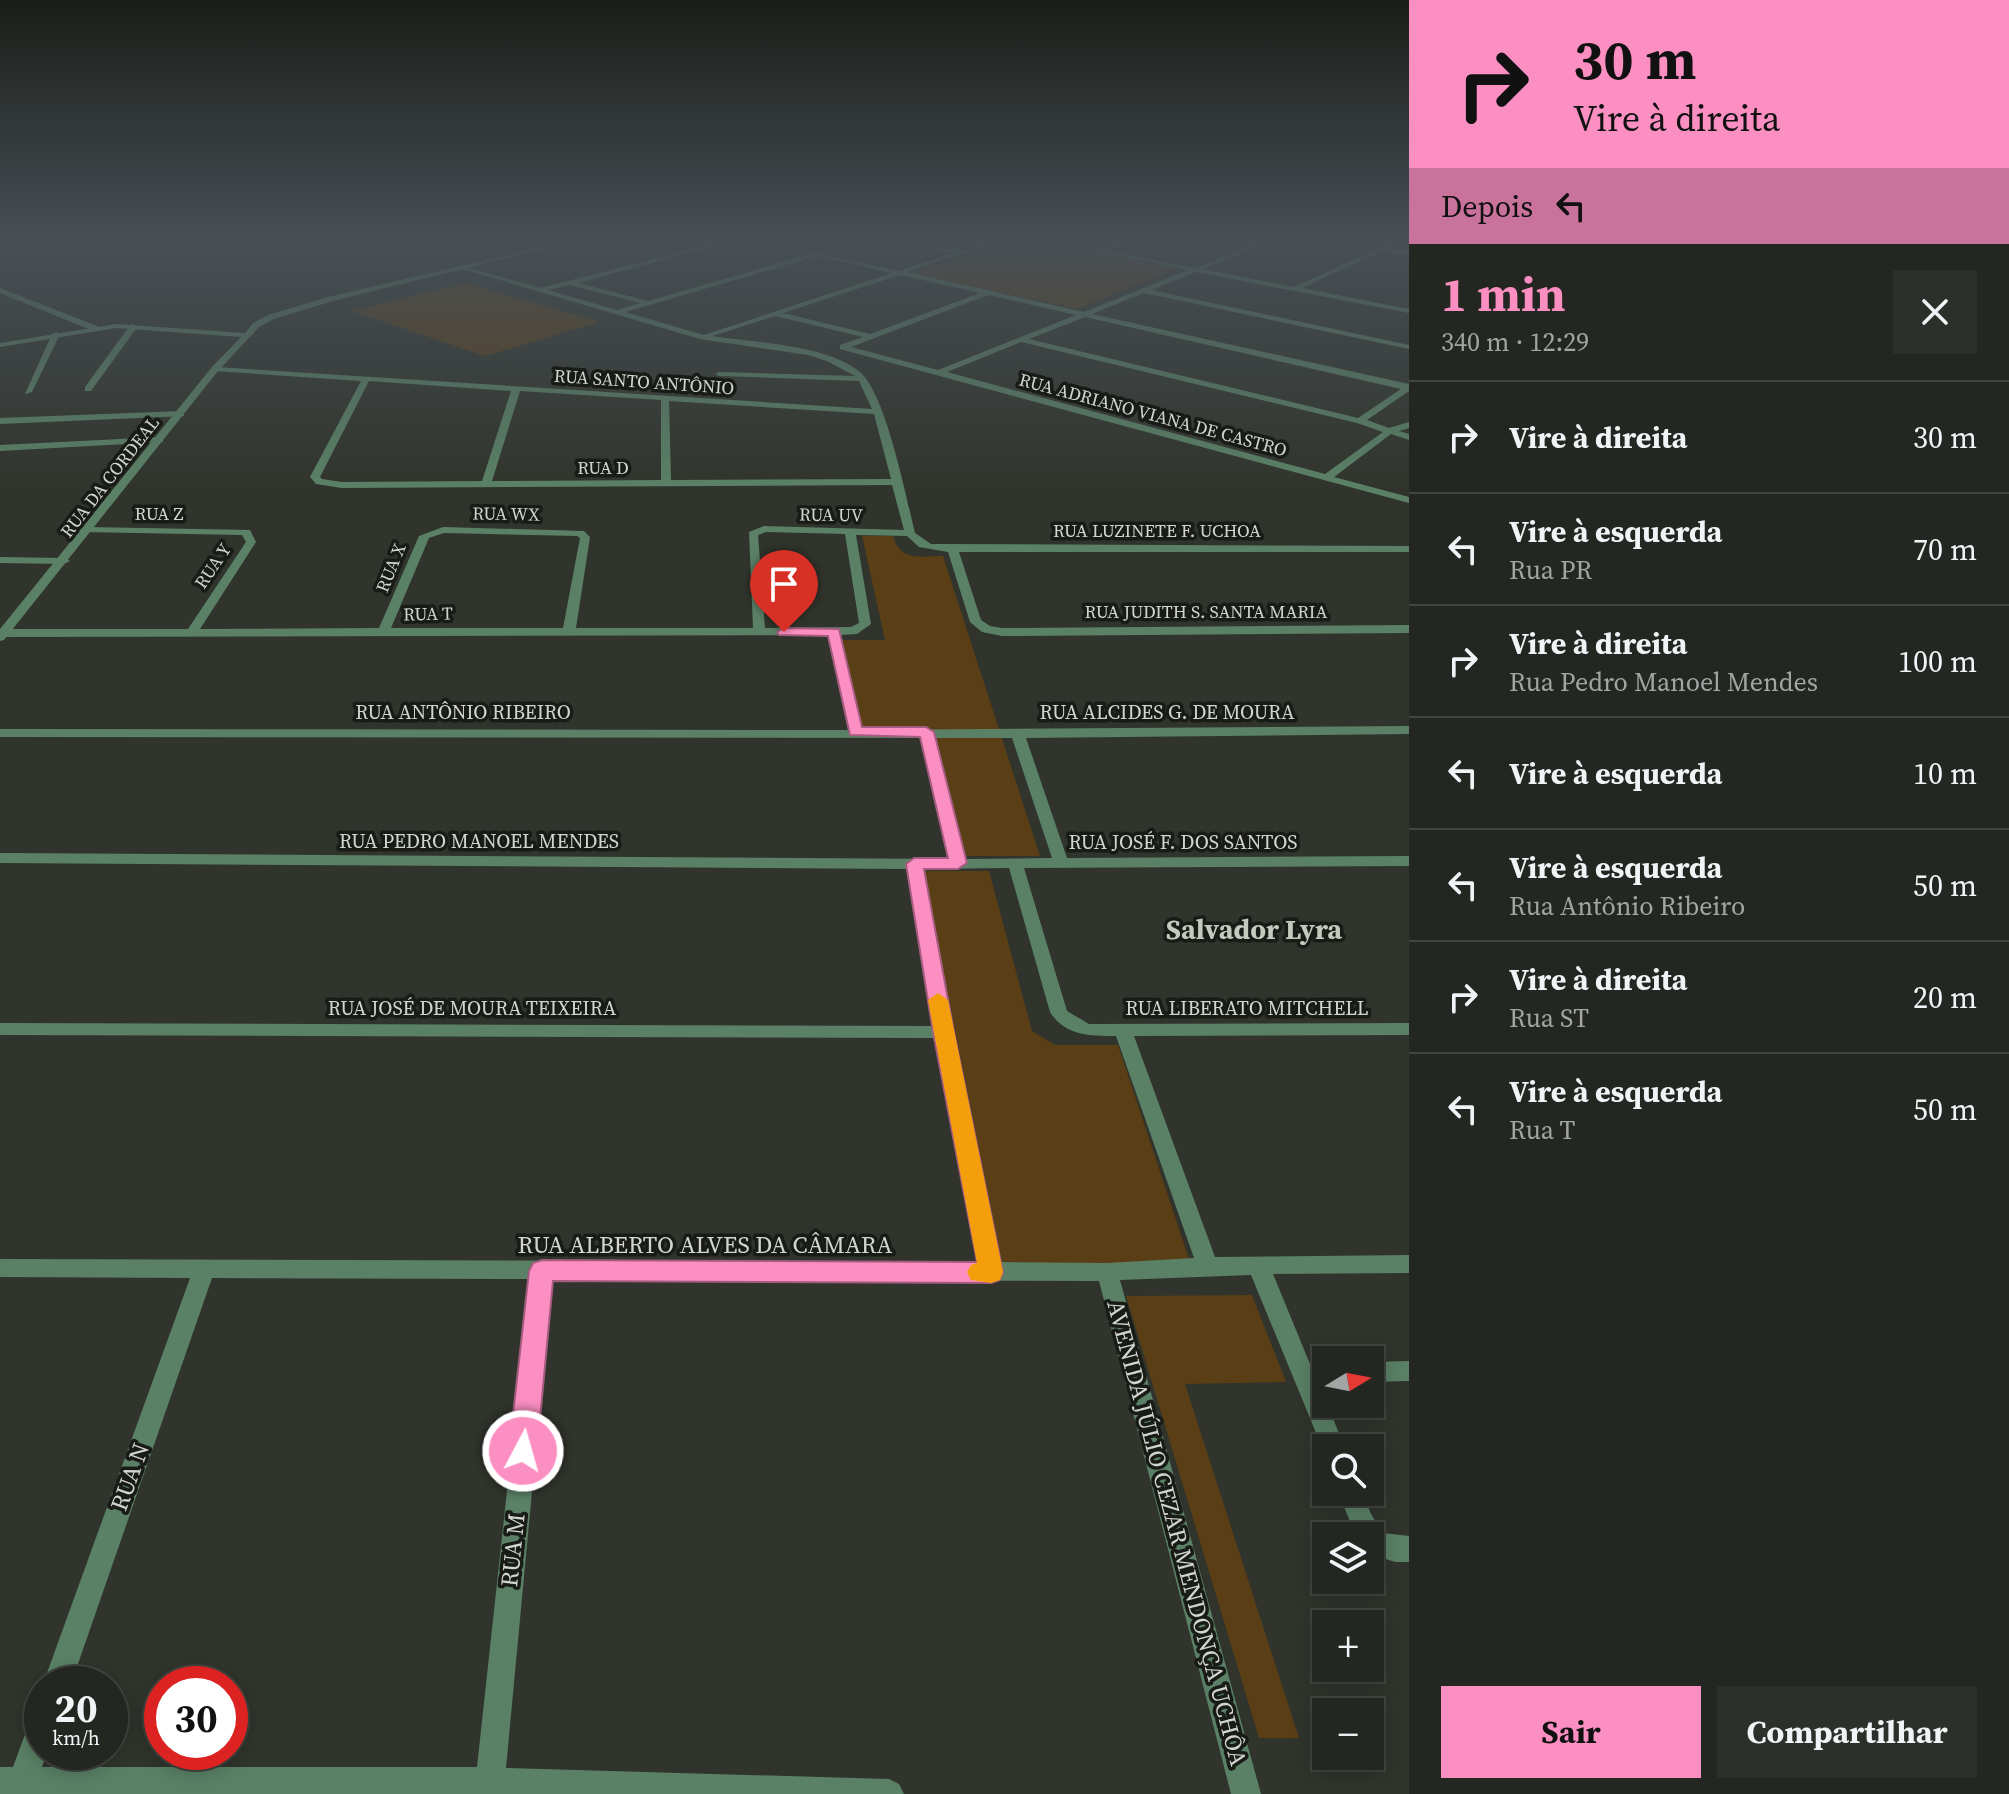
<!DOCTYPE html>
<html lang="pt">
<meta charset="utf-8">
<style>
:root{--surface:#242721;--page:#2c2f2a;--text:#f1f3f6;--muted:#a3a5a5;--line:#41443f;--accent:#fc8fc2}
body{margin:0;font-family:"Source Serif 4",serif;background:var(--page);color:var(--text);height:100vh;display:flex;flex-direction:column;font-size:30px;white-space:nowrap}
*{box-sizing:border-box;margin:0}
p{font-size:26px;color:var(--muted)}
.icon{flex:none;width:44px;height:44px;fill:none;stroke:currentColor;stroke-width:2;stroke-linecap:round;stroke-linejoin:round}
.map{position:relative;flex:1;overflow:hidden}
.drawer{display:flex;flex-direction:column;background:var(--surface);width:600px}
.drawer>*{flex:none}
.top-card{background:#fc8fc2;color:#111;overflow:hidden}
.needle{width:52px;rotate:80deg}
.buttons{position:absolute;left:1312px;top:1346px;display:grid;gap:16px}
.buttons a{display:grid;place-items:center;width:72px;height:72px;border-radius:0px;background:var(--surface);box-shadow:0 4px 20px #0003,0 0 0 2px var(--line);font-size:40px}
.speed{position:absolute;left:24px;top:1666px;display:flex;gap:16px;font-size:40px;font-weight:700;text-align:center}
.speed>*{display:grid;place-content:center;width:104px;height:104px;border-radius:50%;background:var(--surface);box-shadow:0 4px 20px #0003,0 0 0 2px var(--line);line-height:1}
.speed small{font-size:20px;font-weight:400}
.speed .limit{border:12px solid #d22;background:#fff;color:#111}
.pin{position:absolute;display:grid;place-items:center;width:68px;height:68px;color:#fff;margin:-82px -34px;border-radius:50% 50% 50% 0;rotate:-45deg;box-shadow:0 0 8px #0007}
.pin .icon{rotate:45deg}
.me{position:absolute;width:88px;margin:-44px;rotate:6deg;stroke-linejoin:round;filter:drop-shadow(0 0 6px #0008)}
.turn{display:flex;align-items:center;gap:28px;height:168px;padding:0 32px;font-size:36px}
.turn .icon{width:104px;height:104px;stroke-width:2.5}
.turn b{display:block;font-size:56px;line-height:68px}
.then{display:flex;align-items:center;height:76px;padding:0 32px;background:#0003;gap:16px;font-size:30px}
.round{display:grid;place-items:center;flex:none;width:84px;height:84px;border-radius:0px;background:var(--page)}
.overview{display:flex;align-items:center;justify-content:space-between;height:136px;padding:0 32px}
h1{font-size:48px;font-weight:700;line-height:60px;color:var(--accent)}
.action{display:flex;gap:16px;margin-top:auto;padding:16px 32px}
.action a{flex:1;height:92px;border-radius:0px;background:var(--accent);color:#111;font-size:32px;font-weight:700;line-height:92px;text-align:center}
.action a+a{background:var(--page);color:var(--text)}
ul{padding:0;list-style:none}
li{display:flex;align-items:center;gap:24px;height:112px;padding:0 32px;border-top:2px solid var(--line)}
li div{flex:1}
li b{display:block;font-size:30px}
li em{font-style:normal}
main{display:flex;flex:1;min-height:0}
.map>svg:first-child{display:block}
</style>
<main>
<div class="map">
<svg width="1409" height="1794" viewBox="0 0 1409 1794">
<rect width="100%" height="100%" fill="#30342c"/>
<!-- green -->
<g fill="#5a3e16">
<path d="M1013,239h13l150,30 -99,40 -166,-36z"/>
<path d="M466,283l133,39 -114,34 -133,-45z"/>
<path d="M862,536h31c7,26 28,20 50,20l97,300h-77l-32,-128h-72l-19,-88h45z"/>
<path d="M923,871h66l43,160 23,14h63l73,220h-189z"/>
<path d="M1252,1295l34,87 -101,2 114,354h-40l-133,-442z"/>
</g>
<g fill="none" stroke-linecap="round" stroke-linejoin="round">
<!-- minor -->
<g fill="#5a8166" fill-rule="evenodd">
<path d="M731,239h9l-162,44 70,18 163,-47 -63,-15 151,32 55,-18 -63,-14 70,12 37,-12h8l-99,33 177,40 104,-42 -155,-31 69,11 30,-11h8l-32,12 87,17 73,-29h8l-73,30 91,18 105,-48h7l-18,9 21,4v4l-27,-5 -80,37 107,21v4l-213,-41 -45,18 258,55v4l-265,-56 -52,21 317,70v7l-42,29 22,8 20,-6v6l-10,3 10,3v6l-18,-6 -57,43 75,20v6l-569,-154v-4l23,-8 -88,-21 -63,20c43,7 114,8 148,36 26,22 46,125 55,161l16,11 478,2v6h-450l22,68 9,6 12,2 407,-3v8l-407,3 -20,-4 -12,-10 -22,-70 -29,-5 -12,-11 -51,-1 15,89 -14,10 -16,1 20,95 548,-4v8l-383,4 41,120 342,-2v10l-385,2 43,143 22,13 320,-1v12l-275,1 81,221 194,-2v18l-136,1 37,90h16v20h-7l26,64h-19v9l-75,-182 -131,5 141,514h-30l-132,-513 -547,-2 -46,489 383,11 10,5 5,10h-904v-27h13l19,-52 10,-4v41h5l-5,15h435l53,-488 -318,-1 -141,406h-28l147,-406 -190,-1v-18l978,3 -43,-224 -935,-3v-12l933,3 -26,-157 -907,-6v-10l949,6 -28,-121 -921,-1v-8l848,1 -19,-95 -829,2v-8h188l58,-87 -4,-7 -158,-3v-4l4,-1 162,3 6,12 -56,87 179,-1 40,-92 24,-9 141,4 6,6 -14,91h177l-4,-96 15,-6 140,4 -12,-45 -550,3 -26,-4 -6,-7 51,-96 -146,-10 -4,-2 4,-2 657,42 -13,-28 -140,-5 -4,-2 4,-2 136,4 -28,-15 -19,-6 -108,-16 -241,-71 3,-2 78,22zM818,256l74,17 -188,62 -79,-23zM900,275l80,18 -110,41 -87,-21zM570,285l70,18 -23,7 -69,-20zM988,295l88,20 -138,55 -87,-23zM1085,317l316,72 -43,29 -329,-79zM1021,342l336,81 26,9 -58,42 -378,-102zM369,381l142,10 -29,90 -140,1 -20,-3 -2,-2zM520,391l141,9v80l-169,1zM669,401l205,13 17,65 -220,1zM766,532l79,2 14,89 -8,4 -86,1 -7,-93zM444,533l133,3 3,2 -17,90h-172l38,-90zM934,738h78l40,120 -87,1zM1009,868l41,144c15,24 40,24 66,24l78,222 -87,5 -107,-1 -48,-230 -29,-163z"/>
<path d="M0,288l97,38 1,2 -7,2 -91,-37z"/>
<path d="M131,324l7,2 -47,65h-6v-4z"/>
<path d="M56,332l4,2 -28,58 -7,2 27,-60z"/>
<path d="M181,411l3,1v4l-184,8v-6z"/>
<path d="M160,437l3,1v4l-163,9v-6z"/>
<path d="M0,557l64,1 6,3 -6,3 -64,-1z"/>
<path d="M1409,1361v20l-39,1v-20z"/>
<path d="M1338,1492h24l9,22 12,19 26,3v26h-14l-25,-8v-18h-14z"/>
</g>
<!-- tertiary -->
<path fill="#5a8166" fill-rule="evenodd" d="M577,239h9l-253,62 -59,18 -15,8 -41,44 -214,269 -4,1v-12l212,-262 29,-30 -125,-9 -116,19v-4l116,-19 129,9 8,-10 15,-8 60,-18z"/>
</g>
<!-- sky -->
<linearGradient id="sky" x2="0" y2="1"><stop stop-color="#1a1d18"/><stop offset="0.49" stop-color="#485056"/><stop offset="1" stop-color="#485056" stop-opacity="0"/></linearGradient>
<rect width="1409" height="490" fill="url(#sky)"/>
<!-- route -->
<path fill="#fc8fc2" stroke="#a45d7e" stroke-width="2" d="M784,628l55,1 23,98h64l8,5 33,131 -9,6h-34l30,163 49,240 -3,8 -9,3 -438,-2 -16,170 -4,9 -10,4 -10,-4 -4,-9 20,-180 4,-8 9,-3 435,2 -44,-230 -27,-168 8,-6h34l-28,-121 -70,-2 -22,-99 -49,-1 -2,-3z"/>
<!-- slow -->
<path fill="#f59e0b" d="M938,993l10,7 55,272 -3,8 -9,3 -20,-3 -4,-8 4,-7 6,-2 -49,-263z"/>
<g text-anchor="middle" stroke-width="7" stroke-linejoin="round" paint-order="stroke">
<!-- far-street labels -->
<g font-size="18" fill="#d2d5cf" stroke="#191b17">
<text transform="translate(644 382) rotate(4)" y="6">RUA SANTO ANTÔNIO</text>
<text transform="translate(1153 415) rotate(15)" y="6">RUA ADRIANO VIANA DE CASTRO</text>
<text x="603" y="474">RUA D</text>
<text transform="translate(110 477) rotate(-52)" y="6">RUA DA CORDEAL</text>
<text x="159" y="520">RUA Z</text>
<text transform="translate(506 514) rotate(1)" y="6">RUA WX</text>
<text transform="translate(831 515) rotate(1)" y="6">RUA UV</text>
<text x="1157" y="537">RUA LUZINETE F. UCHOA</text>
<text transform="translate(213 566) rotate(-56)" y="6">RUA Y</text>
<text transform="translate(391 568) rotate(-68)" y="6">RUA X</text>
<text x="1206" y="618">RUA JUDITH S. SANTA MARIA</text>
<text transform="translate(428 614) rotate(-1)" y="6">RUA T</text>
</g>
<!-- street labels -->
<g font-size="20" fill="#d2d5cf" stroke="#191b17">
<text x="463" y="719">RUA ANTÔNIO RIBEIRO</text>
<text x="1167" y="719">RUA ALCIDES G. DE MOURA</text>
<text x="479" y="848">RUA PEDRO MANOEL MENDES</text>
<text x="1183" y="849">RUA JOSÉ F. DOS SANTOS</text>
<text x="472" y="1015">RUA JOSÉ DE MOURA TEIXEIRA</text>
<text x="1247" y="1015">RUA LIBERATO MITCHELL</text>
</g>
<!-- near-street labels -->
<g font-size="24" fill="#d2d5cf" stroke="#191b17">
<text x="705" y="1253">RUA ALBERTO ALVES DA CÂMARA</text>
<text transform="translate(130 1477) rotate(-70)" y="8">RUA N</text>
<text transform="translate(1177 1533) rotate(75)" y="8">AVENIDA JÚLIO CEZAR MENDONÇA UCHÔA</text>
<text transform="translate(513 1550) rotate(-84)" y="8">RUA M</text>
</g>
<!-- district labels -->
<g font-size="28" font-weight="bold" fill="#c5cabf" stroke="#191b17">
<text x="1254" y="939">Salvador Lyra</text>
</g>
</g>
</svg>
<div class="buttons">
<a><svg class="needle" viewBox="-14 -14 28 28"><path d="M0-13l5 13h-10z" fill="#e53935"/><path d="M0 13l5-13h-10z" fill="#a3a5a5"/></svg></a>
<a><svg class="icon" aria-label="search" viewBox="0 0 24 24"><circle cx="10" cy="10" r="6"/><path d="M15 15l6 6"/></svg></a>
<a><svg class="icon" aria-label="layers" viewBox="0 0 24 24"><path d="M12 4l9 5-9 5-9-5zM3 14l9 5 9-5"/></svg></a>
<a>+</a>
<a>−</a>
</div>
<div class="speed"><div>20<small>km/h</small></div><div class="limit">30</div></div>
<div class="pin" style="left:784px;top:632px;background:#d93025"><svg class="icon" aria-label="arrive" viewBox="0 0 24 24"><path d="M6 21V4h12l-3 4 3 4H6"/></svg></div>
<svg class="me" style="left:523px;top:1451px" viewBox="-20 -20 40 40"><circle r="17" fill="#fc8fc2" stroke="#fff" stroke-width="3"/><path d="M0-11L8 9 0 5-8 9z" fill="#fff"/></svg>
</div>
<section class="drawer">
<div class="top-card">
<div class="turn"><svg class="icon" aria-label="right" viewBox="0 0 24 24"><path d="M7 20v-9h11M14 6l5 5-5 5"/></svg><div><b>30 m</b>Vire à direita</div></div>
<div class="then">Depois<svg class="icon" aria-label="left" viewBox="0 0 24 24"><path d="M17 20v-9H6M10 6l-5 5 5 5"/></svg></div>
</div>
<div class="overview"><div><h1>1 min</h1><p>340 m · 12:29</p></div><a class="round"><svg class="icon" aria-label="close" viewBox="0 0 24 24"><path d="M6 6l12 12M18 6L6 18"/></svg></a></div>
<ul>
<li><svg class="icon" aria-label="right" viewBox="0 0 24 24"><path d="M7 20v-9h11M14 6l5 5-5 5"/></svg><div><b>Vire à direita</b></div><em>30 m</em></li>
<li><svg class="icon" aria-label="left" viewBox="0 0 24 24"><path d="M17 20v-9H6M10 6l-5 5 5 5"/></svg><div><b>Vire à esquerda</b><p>Rua PR</p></div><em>70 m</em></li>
<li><svg class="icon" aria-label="right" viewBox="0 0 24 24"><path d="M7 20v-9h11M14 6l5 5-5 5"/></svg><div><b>Vire à direita</b><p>Rua Pedro Manoel Mendes</p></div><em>100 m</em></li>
<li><svg class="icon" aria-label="left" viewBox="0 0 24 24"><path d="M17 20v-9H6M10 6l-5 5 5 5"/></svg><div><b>Vire à esquerda</b></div><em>10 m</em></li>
<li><svg class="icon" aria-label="left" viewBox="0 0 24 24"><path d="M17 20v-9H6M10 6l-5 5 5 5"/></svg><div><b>Vire à esquerda</b><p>Rua Antônio Ribeiro</p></div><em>50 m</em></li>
<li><svg class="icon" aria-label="right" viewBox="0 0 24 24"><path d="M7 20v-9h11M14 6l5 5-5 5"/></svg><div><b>Vire à direita</b><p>Rua ST</p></div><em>20 m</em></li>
<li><svg class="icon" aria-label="left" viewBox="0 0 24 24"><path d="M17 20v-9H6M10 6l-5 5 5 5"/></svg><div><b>Vire à esquerda</b><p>Rua T</p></div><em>50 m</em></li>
</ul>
<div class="action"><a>Sair</a><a>Compartilhar</a></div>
</section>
</main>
